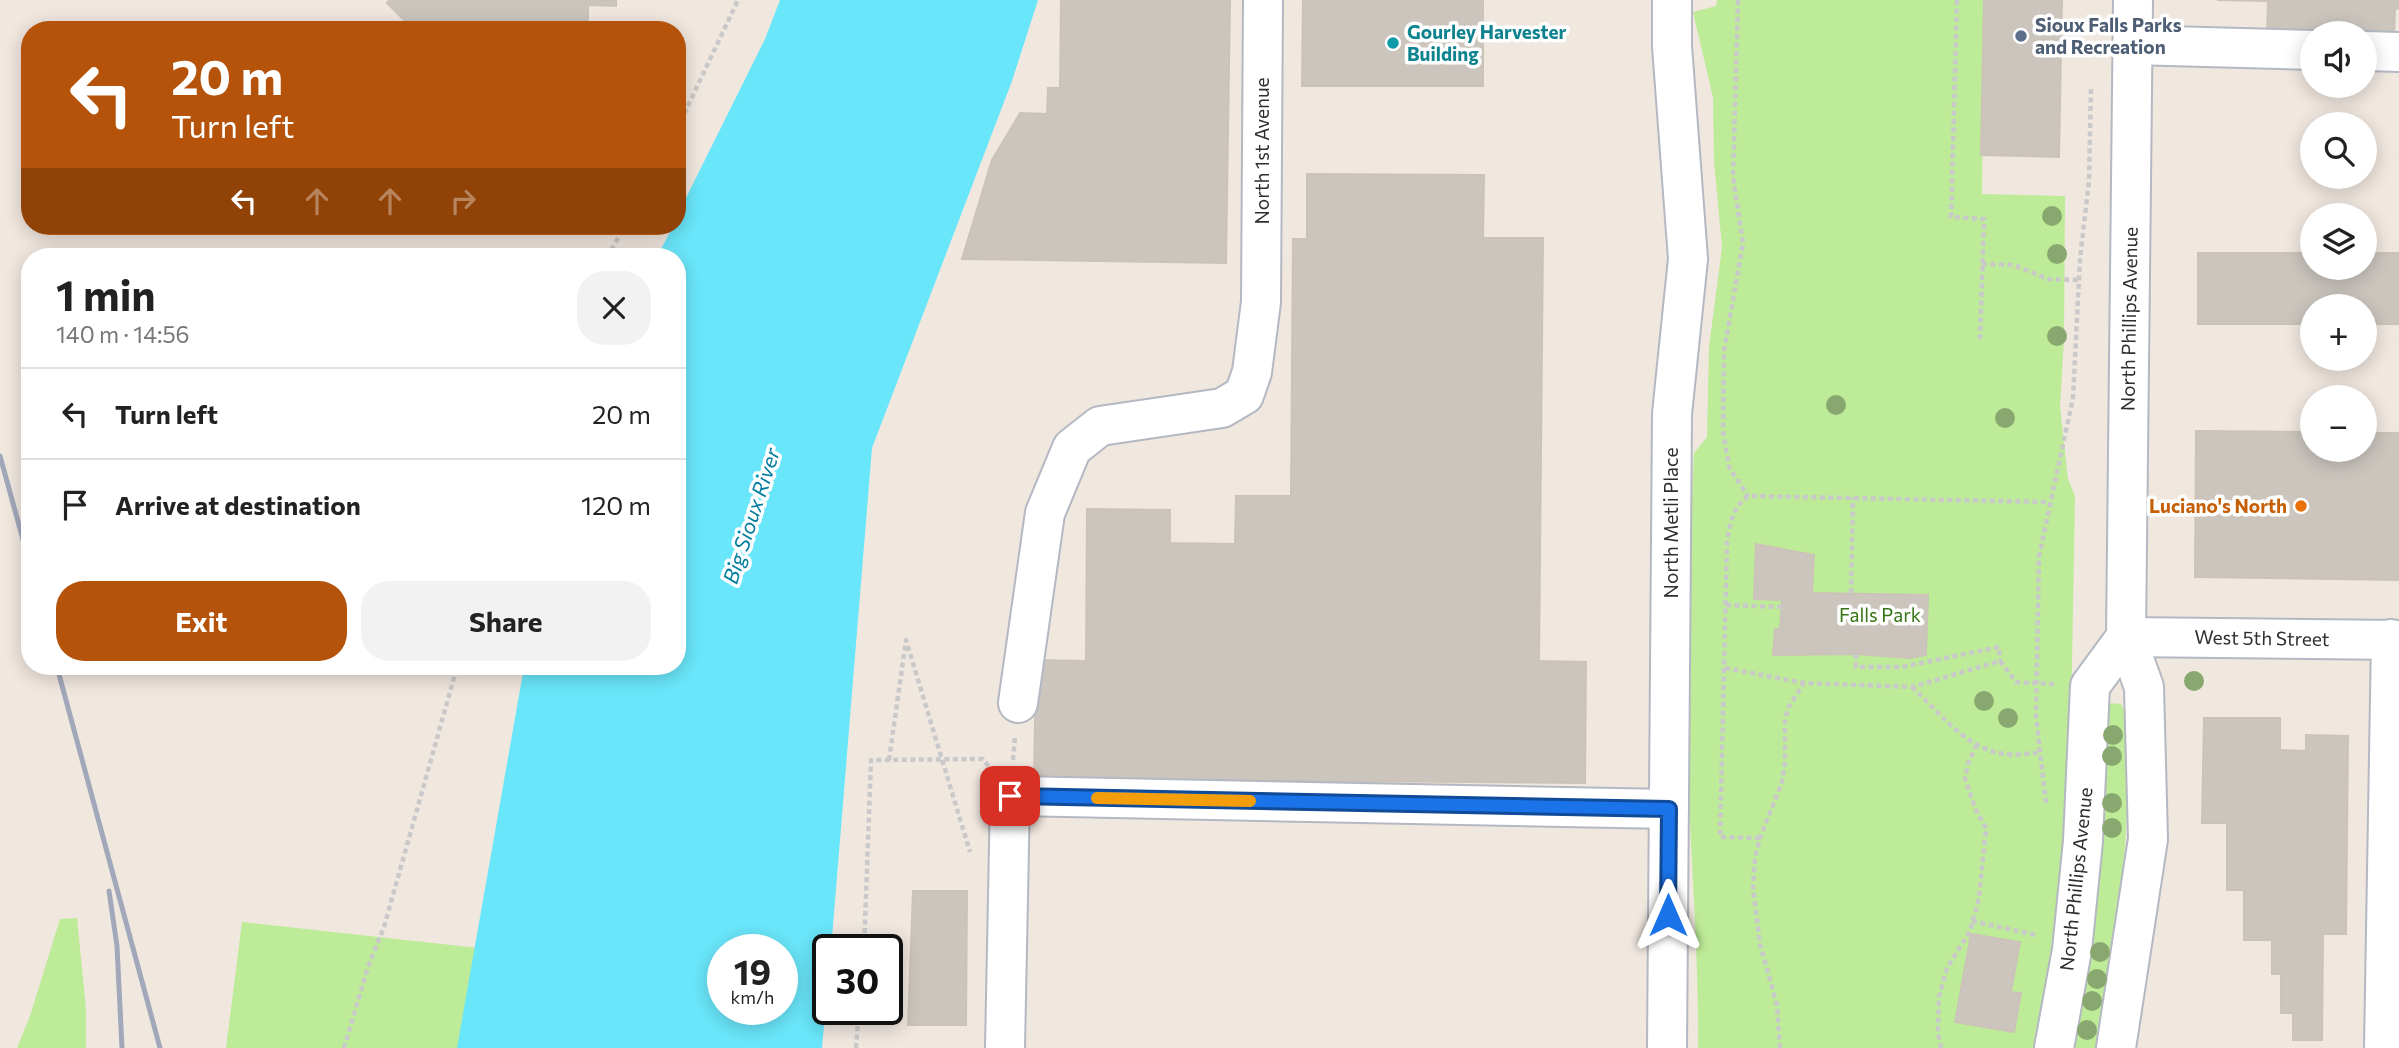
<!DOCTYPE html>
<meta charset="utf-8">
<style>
:root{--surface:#fff;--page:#f2f2f2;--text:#222;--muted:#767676;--line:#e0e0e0;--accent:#b45309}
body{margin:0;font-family:Commissioner,sans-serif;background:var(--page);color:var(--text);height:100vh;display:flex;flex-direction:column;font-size:26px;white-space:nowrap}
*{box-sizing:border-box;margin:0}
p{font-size:23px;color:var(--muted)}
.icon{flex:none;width:38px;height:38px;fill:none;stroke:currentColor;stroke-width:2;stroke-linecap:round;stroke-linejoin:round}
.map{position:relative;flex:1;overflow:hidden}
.panel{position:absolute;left:21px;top:248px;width:665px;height:427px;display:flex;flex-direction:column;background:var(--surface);border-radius:28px;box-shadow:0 4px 18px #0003}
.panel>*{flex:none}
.guide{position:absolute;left:21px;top:21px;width:665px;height:214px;border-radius:28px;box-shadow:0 4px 18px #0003;background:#b45309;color:#fff;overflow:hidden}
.fabs{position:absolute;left:2300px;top:21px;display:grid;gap:14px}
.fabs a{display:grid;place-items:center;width:77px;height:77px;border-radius:50%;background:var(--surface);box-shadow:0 4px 18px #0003;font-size:35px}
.speed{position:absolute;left:707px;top:934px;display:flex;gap:14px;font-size:35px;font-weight:700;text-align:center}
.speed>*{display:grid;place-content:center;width:91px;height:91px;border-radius:50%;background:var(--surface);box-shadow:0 4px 18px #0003;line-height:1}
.speed small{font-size:18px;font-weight:400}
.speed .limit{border:4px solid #111;border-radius:10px;background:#fff;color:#111}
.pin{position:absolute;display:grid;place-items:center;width:60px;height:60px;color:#fff;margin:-30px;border-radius:14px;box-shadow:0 4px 10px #0006}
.me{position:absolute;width:77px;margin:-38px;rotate:0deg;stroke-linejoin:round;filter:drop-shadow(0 0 5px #0008)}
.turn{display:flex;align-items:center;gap:24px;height:147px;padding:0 35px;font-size:32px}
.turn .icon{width:91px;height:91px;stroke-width:2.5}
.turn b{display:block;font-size:49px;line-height:60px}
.lanes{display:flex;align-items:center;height:66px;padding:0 35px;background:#0003;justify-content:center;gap:35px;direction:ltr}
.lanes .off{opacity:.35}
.round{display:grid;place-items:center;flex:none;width:74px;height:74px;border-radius:28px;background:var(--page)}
.head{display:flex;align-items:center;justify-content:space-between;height:119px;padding:0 35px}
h1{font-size:42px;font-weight:700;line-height:52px}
.primary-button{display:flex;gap:14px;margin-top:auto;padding:14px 35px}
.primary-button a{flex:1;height:80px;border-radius:28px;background:var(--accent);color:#fff;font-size:28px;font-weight:700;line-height:80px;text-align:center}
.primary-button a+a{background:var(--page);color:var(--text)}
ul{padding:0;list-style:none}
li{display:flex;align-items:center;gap:21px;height:91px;padding:0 35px;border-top:2px solid var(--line)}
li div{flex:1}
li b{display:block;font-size:26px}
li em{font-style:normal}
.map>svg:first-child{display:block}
</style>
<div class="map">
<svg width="2399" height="1048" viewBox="0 0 2399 1048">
<rect width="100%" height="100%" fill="#f0e7df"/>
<!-- green -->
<g fill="#beeb98">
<path d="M1717,0h267l-2,194 83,2 -1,143 -4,68 8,72 7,17 -6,336 -30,216h-341c1,-96 -8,-191 -10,-287 -1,-103 1,-205 6,-308l13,-16 2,-90 13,-100 -8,-85 -1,-64 -20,-86 23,-6z"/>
<path d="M2108,703l13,1 7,13c-1,38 0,76 -2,113 -4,73 -16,146 -28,218h-25z"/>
<path d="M77,918l9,91v39h-69l13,-32 30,-97z"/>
<path d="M242,922l481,53v35l18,38h-515z"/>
</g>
<!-- water -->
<path fill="#6ae6fa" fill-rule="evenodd" d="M780,0h258l-26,81 -140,367 -41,502h-3v33l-6,65h-365l67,-381h153v-410h-20l16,-31h4v-10l88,-177zM782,950v60h-59v-60z"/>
<!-- building -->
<g fill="#cbc5be" stroke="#ccc3b8" stroke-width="2">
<path d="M390,0h226v6l-28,-1v25h-174l-27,-27z"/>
<path d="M1061,0h169l-4,263 -264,-4 30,-99 28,-47 27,1 1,-26h12z"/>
<path d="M1303,0h180v86h-181z"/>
<path d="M1984,0h78l-3,157 -78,-2z"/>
<path d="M2217,0h182v9l-4,-1 -1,31 -30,-6h-52l-45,3 1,-35z"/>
<path d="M1307,174l177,1 -1,63h60l-4,423 47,1 -1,121 -551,-5 2,-118 50,1 1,-152 83,1v33l65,1 1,-48h55l2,-257h14z"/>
<path d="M2198,253h114v15h52v-15h35v71h-35v-18h-52v18h-114z"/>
<path d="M2196,431l116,1v18h52v-17h35v147l-204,-3z"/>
<path d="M1756,544l58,11 -2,38 116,2 -2,60 -16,3 -54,-4 -83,1 2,-26h5l2,-29 -28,-1z"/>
<path d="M2204,718h76v32l26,1v-16l42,1 -2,198h-23l-1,106h-29v-27h-12v-39h-9v-34h-28v-50h-17v-67h-25z"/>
<path d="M913,891h54l-1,134h-58z"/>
<path d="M1971,934l49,8 -9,50 10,1 -7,39 -59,-10z"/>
</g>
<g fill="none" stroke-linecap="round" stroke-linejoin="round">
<defs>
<g id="minor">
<path d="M2132,45l180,5"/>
<path d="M2364,51l35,1"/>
<path d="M2126,637l273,3"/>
<path d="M1018,703l27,-190 27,-65 28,-22 122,-18 22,-13 8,-23 9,-70 2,-302"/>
<path d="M1005,1048l5,-252 659,13"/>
<path d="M1667,1048l5,-634 16,-155 -16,-213v-46"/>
<path d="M2054,1048l18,-98 11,-109 7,-155 36,-49"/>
<path d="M2116,1048l32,-209 -4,-152 -18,-50 7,-637"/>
<path d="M2384,1048l7,-409"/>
</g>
</defs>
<!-- minor casing -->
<use href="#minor" stroke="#b3b8c2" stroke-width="42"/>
<!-- path -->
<g stroke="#c9c9c9" stroke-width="4.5" stroke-dasharray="5 3.5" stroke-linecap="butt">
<path d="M1738,0l-5,177 10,66 -19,108 -1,80 6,36 19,29"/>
<path d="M1957,0l-6,217 33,2 -4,122"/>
<path d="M677,129l61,-129"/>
<path d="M607,257l18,-31"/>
<path d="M1982,264l32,1 34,14 31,1"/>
<path d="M1851,593l2,-95"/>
<path d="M1726,605l56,2"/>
<path d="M1856,654v13h46l97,-20 1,14"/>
<path d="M1725,668l79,15"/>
<path d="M1912,687c27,25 55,63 93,67 10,2 23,-1 33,-1"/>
<path d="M889,760l17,-120 64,212"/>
<path d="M1013,760l2,-23"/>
<path d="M2046,803l-10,-87 3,-160 34,-158 7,-139 9,-78 2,-95"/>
<path d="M1760,838l-40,-1 7,-295c3,-19 5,-33 21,-46l301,6"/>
<path d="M1972,921l64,14"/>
<path d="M864,950l7,-190 112,-1 6,8"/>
<path d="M344,1048l24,-81 16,-40 73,-260"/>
<path d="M856,1048l3,-38"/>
<path d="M1780,1048l-3,-43 -17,-61 -7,-56 2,-30 5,-20 22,-56 3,-19v-43l3,-12 16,-25 108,4 88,-26 16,21 38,2"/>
<path d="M1941,1048l-3,-15 1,-36 8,-29 23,-37 9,-33 7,-70 -11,-20 -10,-29 3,-15 8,-18"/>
</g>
<!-- minor -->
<use href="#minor" stroke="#fff" stroke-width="38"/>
<!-- rail -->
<g stroke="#a1a8ba" stroke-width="5">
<path d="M0,456l30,109"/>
<path d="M57,667l103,381"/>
<path d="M109,891l8,55 5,102"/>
</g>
</g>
<!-- trees -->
<g fill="#89a86f">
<circle cx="2052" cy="216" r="10"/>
<circle cx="2057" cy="254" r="10"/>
<circle cx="2057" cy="336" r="10"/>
<circle cx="1836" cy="405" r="10"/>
<circle cx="2005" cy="418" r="10"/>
<circle cx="2194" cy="681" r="10"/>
<circle cx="1984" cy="701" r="10"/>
<circle cx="2008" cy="718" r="10"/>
<circle cx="2113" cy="735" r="10"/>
<circle cx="2112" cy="756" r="10"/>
<circle cx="2112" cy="803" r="10"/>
<circle cx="2112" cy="828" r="10"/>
<circle cx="2100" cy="952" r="10"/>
<circle cx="2097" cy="979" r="10"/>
<circle cx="2092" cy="1001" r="10"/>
<circle cx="2087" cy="1030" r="10"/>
</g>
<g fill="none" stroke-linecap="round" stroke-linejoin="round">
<defs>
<path id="route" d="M1010,796l659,13 -1,106"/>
</defs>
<!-- route casing -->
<use href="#route" stroke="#114b97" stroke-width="18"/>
<!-- route -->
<use href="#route" stroke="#1a73e8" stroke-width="12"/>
<!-- slow -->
<path stroke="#f59e0b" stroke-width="12" d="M1097,798l153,3"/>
</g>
<!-- markers -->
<circle fill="#5c6f8a" stroke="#fff" stroke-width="2.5" cx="2021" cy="36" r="7"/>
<circle fill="#0f9aa8" stroke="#fff" stroke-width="2.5" cx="1393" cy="43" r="7"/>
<circle fill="#e8710a" stroke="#fff" stroke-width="2.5" cx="2301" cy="506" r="7"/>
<g text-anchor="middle" stroke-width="7" stroke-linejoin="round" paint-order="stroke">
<!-- service labels -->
<g font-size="19" font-weight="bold" fill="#4e5e75" stroke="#fff" text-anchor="start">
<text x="2035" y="32">Sioux Falls Parks<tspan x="2035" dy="22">and Recreation</tspan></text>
</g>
<!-- culture labels -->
<g font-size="19" font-weight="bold" fill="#0d838f" stroke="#fff" text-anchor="start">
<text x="1407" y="39">Gourley Harvester<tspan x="1407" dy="22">Building</tspan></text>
</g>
<!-- street labels -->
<g font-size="19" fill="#2e2e2e" stroke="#fff">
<text transform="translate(1262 151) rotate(-90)" y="7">North 1st Avenue</text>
<text transform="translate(2129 319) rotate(-89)" y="7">North Phillips Avenue</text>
<text transform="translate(1671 523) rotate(-90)" y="7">North Metli Place</text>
<text transform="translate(2262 638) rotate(1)" y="7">West 5th Street</text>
<text transform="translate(2076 879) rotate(-84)" y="7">North Phillips Avenue</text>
</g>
<!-- food labels -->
<g font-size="19" font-weight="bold" fill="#c56008" stroke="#fff" text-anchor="end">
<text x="2287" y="513">Luciano's North</text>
</g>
<!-- park labels -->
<g font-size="19" fill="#347514" stroke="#fff">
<text x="1880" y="622">Falls Park</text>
</g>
<!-- water labels -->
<g font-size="21" font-style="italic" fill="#027d9f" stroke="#fff">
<text transform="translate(752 516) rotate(-72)" y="7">Big Sioux River</text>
</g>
</g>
</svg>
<div class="fabs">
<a><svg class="icon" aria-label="sound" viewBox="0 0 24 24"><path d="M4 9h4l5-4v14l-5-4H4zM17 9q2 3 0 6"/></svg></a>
<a><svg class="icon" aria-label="search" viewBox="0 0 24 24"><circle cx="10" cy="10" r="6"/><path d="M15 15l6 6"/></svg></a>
<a><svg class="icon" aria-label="layers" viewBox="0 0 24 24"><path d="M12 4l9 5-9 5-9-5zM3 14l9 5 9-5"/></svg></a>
<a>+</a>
<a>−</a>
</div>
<div class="speed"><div>19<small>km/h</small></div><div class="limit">30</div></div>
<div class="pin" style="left:1010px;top:796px;background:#d93025"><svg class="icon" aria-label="arrive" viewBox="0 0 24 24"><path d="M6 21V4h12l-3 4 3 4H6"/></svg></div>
<svg class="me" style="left:1668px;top:915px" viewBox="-20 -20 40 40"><path d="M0-17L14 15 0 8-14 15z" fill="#1a73e8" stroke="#fff" stroke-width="4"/></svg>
<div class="guide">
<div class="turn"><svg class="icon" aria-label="left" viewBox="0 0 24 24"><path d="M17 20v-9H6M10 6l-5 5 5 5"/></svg><div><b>20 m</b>Turn left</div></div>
<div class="lanes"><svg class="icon" aria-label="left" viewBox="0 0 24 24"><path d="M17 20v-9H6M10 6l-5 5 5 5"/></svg><svg class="icon off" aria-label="ahead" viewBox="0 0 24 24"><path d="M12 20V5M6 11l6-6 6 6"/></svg><svg class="icon off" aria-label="ahead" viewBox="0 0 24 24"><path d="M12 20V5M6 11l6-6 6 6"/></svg><svg class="icon off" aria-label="right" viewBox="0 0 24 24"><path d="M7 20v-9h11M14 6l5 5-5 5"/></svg></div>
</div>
<section class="panel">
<div class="head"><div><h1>1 min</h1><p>140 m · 14:56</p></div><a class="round"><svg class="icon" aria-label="close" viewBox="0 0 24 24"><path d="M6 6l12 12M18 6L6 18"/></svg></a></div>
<ul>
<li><svg class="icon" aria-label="left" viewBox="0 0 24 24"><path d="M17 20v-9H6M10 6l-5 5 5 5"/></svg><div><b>Turn left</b></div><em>20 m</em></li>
<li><svg class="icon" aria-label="arrive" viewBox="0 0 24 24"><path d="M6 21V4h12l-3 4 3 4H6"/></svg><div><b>Arrive at destination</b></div><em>120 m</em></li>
</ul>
<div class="primary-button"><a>Exit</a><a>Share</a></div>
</section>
</div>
